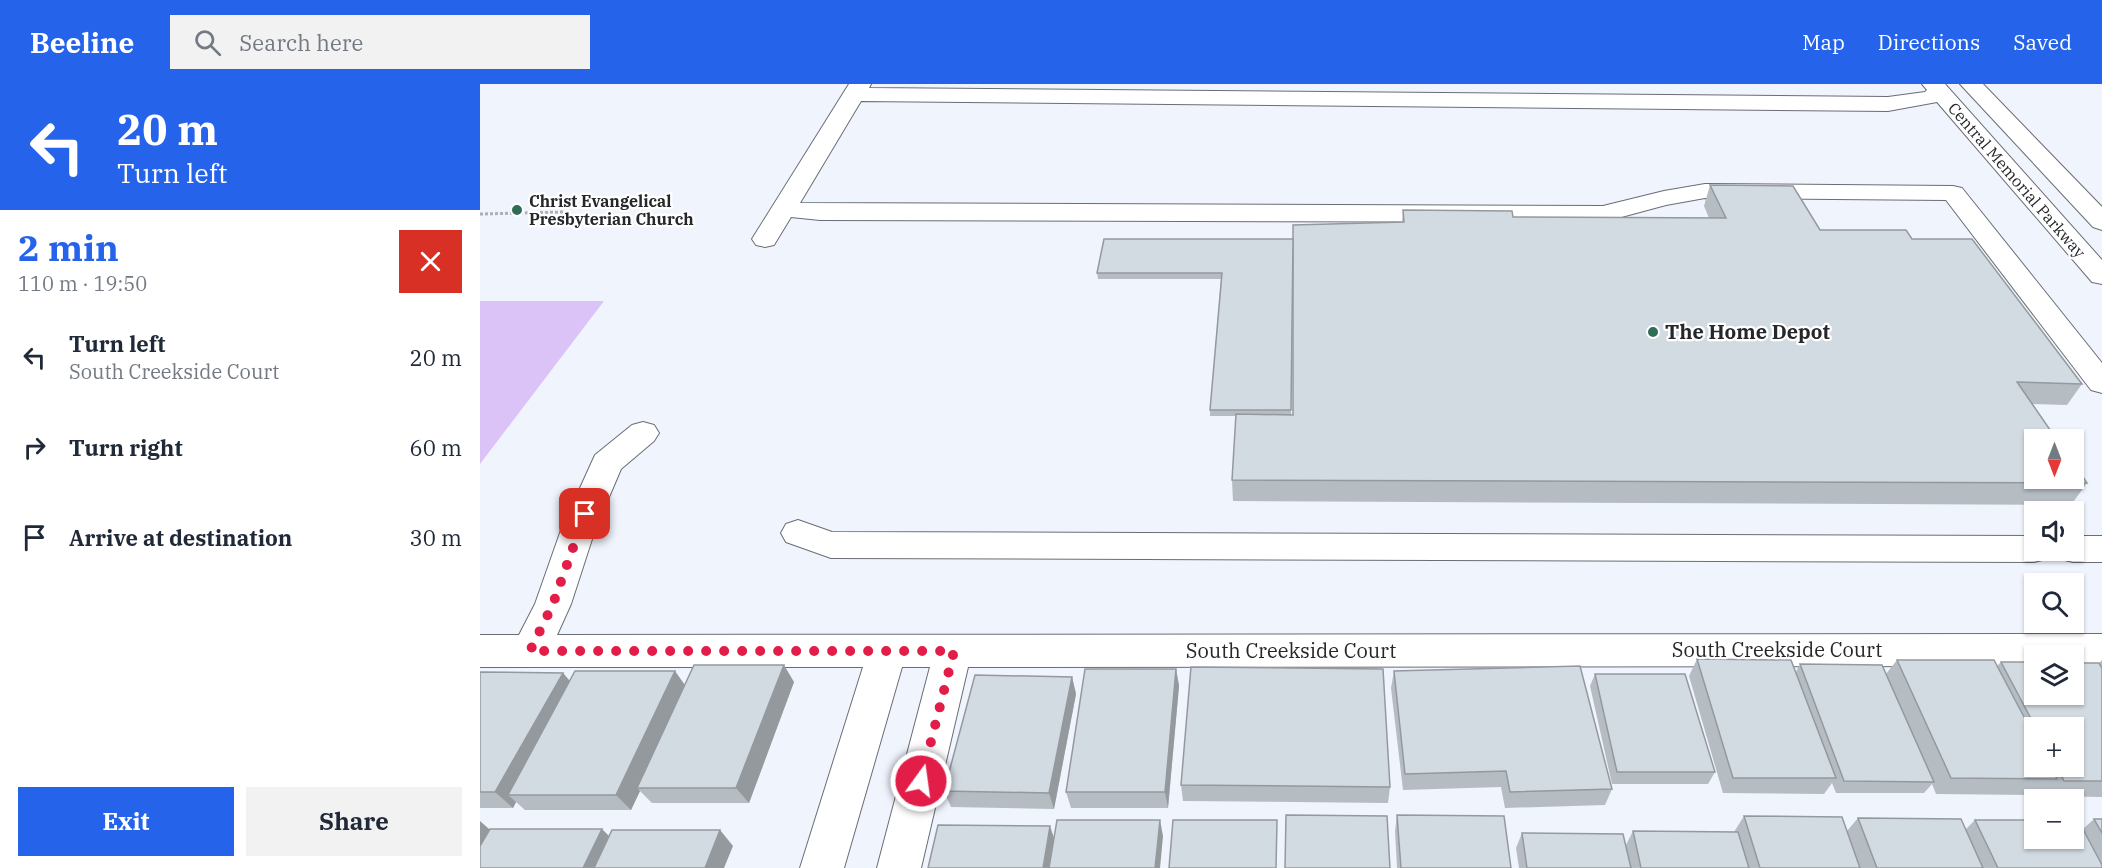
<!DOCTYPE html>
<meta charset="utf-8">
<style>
:root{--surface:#fff;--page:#f2f2f3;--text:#1f2937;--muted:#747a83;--accent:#2563eb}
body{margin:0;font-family:"IBM Plex Serif",serif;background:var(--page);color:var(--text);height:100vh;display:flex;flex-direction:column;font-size:22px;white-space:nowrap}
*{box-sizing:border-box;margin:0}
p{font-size:20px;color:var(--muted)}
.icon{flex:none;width:33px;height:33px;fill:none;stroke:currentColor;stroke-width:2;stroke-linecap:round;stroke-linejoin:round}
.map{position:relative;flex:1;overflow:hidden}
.drawer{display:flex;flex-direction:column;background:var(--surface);width:480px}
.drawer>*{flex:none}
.top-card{background:#2563eb;color:#fff;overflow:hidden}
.needle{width:39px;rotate:180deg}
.buttons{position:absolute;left:1544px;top:345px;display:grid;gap:12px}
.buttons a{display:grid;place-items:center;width:60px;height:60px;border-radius:0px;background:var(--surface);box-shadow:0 2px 4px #0004;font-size:30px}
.pin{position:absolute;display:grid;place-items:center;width:51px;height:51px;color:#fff;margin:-26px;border-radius:12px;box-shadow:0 3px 9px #0006}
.me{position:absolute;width:66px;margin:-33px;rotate:14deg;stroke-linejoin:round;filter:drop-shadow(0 0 4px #0008)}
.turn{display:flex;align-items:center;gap:21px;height:126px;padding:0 18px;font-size:27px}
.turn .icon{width:78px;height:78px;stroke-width:2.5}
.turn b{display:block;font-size:42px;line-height:51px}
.round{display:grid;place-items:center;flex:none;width:63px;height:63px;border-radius:0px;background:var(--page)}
.summary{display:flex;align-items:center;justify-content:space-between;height:102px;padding:0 18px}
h1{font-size:36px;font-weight:700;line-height:45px;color:var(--accent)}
.button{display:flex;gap:12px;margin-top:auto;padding:12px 18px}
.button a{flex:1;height:69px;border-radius:0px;background:var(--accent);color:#fff;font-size:24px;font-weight:700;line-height:69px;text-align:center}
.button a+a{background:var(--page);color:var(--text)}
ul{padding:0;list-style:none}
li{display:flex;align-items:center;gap:18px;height:90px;padding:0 18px}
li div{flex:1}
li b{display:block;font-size:22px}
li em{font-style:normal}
header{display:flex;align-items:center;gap:36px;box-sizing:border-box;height:84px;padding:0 30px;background:var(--accent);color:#fff}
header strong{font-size:28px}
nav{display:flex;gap:33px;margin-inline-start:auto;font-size:21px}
.search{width:420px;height:54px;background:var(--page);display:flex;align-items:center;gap:15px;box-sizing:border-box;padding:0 21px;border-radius:0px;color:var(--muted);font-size:22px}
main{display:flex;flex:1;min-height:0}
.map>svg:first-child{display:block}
</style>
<header>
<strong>Beeline</strong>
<div class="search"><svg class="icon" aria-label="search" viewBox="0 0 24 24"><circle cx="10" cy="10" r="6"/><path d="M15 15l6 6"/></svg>Search here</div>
<nav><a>Map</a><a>Directions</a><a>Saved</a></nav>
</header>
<main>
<section class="drawer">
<div class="top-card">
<div class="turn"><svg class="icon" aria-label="left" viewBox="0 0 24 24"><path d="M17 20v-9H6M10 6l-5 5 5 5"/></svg><div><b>20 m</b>Turn left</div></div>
</div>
<div class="summary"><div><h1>2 min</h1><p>110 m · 19:50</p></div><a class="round" style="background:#d93025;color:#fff"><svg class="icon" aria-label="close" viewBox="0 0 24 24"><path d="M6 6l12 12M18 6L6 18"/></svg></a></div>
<ul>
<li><svg class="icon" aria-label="left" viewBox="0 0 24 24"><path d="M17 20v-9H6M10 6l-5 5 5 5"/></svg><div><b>Turn left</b><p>South Creekside Court</p></div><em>20 m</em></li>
<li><svg class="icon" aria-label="right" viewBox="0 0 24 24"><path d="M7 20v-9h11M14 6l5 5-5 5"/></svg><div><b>Turn right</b></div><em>60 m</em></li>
<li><svg class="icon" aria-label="arrive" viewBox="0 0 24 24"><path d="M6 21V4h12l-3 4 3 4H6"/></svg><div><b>Arrive at destination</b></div><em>30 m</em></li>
</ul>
<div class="button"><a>Exit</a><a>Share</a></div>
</section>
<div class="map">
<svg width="1622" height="784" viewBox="0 0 1622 784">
<rect width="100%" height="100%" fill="#f0f4fd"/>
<!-- green -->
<path fill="#dcc3f7" d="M0,217h124l-124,163z"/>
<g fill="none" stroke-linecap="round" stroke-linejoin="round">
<defs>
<g id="minor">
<path d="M369,0h22l-2,4 1019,9 37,-5 2,-2 -5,-6h23l157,176v24l-10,-2 -155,-180 -49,9 -1027,-10 -61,102 803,3 61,-15 41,-7 248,2 9,2 140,175v30l-11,-3 -145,-190 -241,-2 -39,7 -63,17 -783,-2 -29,-3 -17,28 -9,2 -9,-2 -4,-6z"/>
<path d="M1480,0h23l119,123v23l-9,-3z"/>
<path d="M163,338l11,3 5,8 -5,8 -33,28 -26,61 -24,74 -14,31 1545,-1v32h-29v-10h-39v10l-1066,1 -47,201h-44l53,-201h-28l-58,201h-44l63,-201h-383v-32h39l16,-31 26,-74 34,-75 37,-30z"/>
<path d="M318,436l34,12 1202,4v14h17l-5,9 -12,3 -1203,-4 -45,-16 -5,-9 5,-9z"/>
<path d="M1593,452h29v26h-29l-12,-3 -5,-9h17z"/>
</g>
</defs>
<!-- minor casing -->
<use href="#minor" stroke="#6a6d75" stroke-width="2"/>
<!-- path -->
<path stroke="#acafb6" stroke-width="3" stroke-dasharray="3 2" stroke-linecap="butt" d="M0,130l85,-2"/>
<!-- minor -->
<use href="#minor" fill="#fff" fill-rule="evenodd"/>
</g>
<!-- wall -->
<g fill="#b5bcc2" fill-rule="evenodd">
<path d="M1230,101l110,45 92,9 170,145 -15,21 -34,-1 54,79 -16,22 -838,-4 -1,-21 4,-64h-26v-6l11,-131h-123l-1,-6 196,-34 109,-17 1,-12 110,7 196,1 -5,-12zM813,162v169h-2z"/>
<path d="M1217,575l99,13 4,-8 86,10 11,-14 100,6 4,-4 98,1 3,-3v137l-54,-1 -3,-5 -5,4 -104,-1 -4,-10 -8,9h-88l-4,-10 -8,11 -101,-1 -34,-117zM1554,644h39v38h-39z"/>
<path d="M696,585l3,17 -11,122h-97l-5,-16z"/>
<path d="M914,587l218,118 -7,16 -100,3 -4,-21 -98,3 -12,-102z"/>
<path d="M0,588l83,1 7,8 115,3 109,-2 -45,121h-97l-12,-12 -9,19h-106l-9,-8 -3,6h-33z"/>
<path d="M1115,590l120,98 -7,12h-96l-22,-98z"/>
<path d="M592,593l4,17 -22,115 -103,-2 -7,-16z"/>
<path d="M701,701l209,2 -2,16 -205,-2z"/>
<path d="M917,731l114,53h-114l-2,-37z"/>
<path d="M1264,732l103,15 11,-13 108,11 9,-9 108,9 11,-10h8v49h-583l-3,-20 6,-15 104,12 7,-14 101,1z"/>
</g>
<!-- shaded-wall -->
<g fill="#94999e">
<path d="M304,581l10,17 -45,121 -13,-15z"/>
<path d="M696,585l3,17 -11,122 -3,-16z"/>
<path d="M195,587l12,17 -50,100 3,3 -9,19 -15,-15z"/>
<path d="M83,589l14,17 -69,105 8,7 -3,6 -18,-16z"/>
<path d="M592,593l4,17 -22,115 -5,-16z"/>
<path d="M680,736l3,16 -3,32h-5z"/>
<path d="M0,737l17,15 -17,32z"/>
<path d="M570,742l5,15 -4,27h-8z"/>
<path d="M122,745l15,15 -11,24h-23z"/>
<path d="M240,746l13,16 -9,22h-19z"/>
</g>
<!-- building -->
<g fill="#d3dbe2" stroke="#94999e" stroke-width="1.5">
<path d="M1230,101l83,1 27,44h86l6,9h60l110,145 -65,-2 40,58h-23v38h39v-16l14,21 -855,-3 4,-66 57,1v-190l111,-3 -1,-12 109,1 1,6 213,1z"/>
<path d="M624,155h189l-2,171h-81l12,-137h-125z"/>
<path d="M1217,575l94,1 45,118h-103z"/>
<path d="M1417,576h97l40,76v30h16l7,13 -106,-1z"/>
<path d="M1521,578h33v32h39v-31h26l3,5v113h-38l-7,-15h16v-38h-37z"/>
<path d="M1320,580l82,1 52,117 -90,-1z"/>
<path d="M214,581h90l-48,123h-99z"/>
<path d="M1100,582l32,123 -102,3 -4,-21 -101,3 -11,-103z"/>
<path d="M711,583l192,2 7,118 -209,-2z"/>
<path d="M605,585h91l-11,123h-99z"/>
<path d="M95,587h100l-59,124h-108z"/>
<path d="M0,588l83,1 -68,119h-15z"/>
<path d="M1115,590h90l30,98h-98z"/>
<path d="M495,591l97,2 -23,116 -105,-2z"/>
<path d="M806,731l101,1 3,52h-105z"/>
<path d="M917,731l107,1 7,52h-110z"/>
<path d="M1264,732l98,1 18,51h-100z"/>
<path d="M1378,734l103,1 22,49h-106z"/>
<path d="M1614,735h8v14z"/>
<path d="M577,736h103l-5,48h-106z"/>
<path d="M693,736h104l-1,48h-107z"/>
<path d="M1495,736h59v18h39v-18h5l24,45v3h-104z"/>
<path d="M458,741l112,1 -7,42h-115z"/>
<path d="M10,745h112l-19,39h-103v-22z"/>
<path d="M132,746h108l-15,38h-111z"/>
<path d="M1153,747l105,1 11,36h-108z"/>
<path d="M1042,749l101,1 8,34h-104z"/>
</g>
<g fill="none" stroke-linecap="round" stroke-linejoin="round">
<!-- route -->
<path stroke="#e11d48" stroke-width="10" stroke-dasharray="0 18" d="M105,430l-32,90 -23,47h424l-33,130"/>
</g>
<!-- markers -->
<g fill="#306d58" stroke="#fff" stroke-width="2">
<circle cx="37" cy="126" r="6"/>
<circle cx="1173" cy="248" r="6"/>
</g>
<g text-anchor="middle" stroke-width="4.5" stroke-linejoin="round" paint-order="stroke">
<!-- far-street labels -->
<g font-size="16" fill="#25272a" stroke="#fff">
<text transform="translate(1537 96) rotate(49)" y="6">Central Memorial Parkway</text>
</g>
<!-- far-poi labels -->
<g font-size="16" font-weight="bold" fill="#25272a" stroke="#fff" text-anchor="start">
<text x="49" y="123">Christ Evangelical<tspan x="49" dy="18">Presbyterian Church</tspan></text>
</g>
<!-- poi labels -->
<g font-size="20" font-weight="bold" fill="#25272a" stroke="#fff" text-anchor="start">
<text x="1185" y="255">The Home Depot</text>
</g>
<!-- street labels -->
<g font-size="20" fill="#25272a" stroke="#fff">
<text x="1297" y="573">South Creekside Court</text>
<text x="811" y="574">South Creekside Court</text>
</g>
</g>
</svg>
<div class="buttons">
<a><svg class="needle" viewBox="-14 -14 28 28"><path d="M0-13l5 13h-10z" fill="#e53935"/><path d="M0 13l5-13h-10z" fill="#747a83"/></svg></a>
<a><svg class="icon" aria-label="sound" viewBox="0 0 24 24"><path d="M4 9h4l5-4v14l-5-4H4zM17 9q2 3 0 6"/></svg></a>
<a><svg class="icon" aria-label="search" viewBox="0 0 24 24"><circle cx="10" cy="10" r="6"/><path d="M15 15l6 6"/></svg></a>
<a><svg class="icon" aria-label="layers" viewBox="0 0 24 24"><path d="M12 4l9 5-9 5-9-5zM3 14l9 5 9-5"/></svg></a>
<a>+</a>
<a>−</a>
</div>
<div class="pin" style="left:105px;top:430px;background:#d93025"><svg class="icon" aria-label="arrive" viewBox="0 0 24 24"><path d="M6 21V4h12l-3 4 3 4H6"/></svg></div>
<svg class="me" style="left:441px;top:697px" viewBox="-20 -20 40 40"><circle r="17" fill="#e11d48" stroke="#fff" stroke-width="3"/><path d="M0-11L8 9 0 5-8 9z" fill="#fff"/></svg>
</div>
</main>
